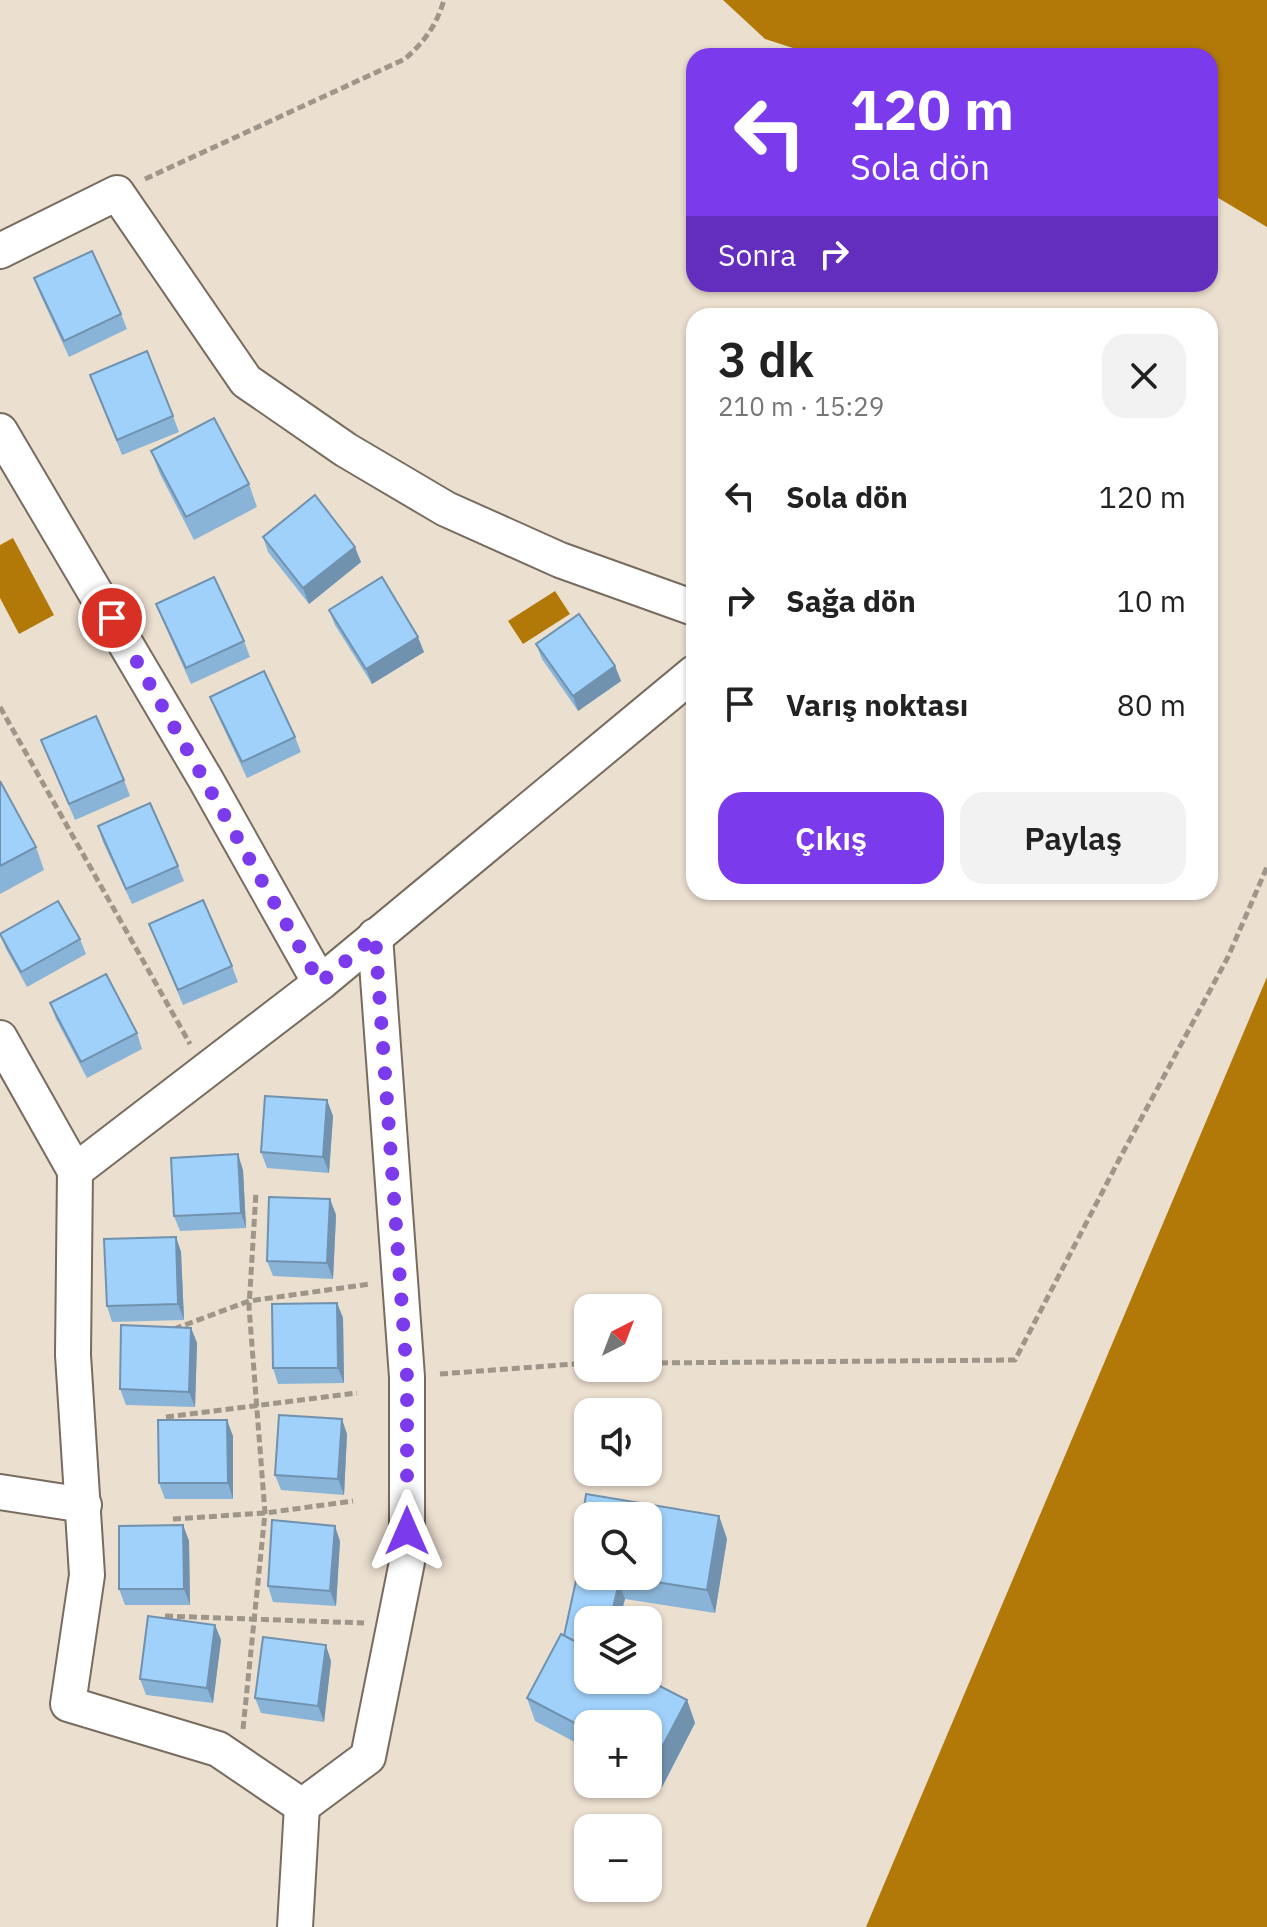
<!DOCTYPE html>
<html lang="tr">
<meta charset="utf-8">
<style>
:root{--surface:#fff;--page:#f2f2f2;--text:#222;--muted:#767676;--accent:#7c3aed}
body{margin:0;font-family:"IBM Plex Sans",sans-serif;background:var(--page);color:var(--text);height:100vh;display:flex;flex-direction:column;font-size:30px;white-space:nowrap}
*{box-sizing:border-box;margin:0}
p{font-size:26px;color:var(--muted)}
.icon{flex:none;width:44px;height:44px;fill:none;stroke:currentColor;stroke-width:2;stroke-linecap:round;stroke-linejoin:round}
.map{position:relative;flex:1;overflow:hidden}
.sheet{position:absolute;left:686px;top:308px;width:532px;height:592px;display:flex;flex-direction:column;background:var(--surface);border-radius:24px;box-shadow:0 2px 6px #0004}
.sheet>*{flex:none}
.top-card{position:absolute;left:686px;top:48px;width:532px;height:244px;border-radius:24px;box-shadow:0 2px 6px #0004;background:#7c3aed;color:#fff;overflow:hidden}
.needle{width:52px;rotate:42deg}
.buttons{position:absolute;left:574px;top:1294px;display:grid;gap:16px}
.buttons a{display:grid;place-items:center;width:88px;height:88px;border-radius:16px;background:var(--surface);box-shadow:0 2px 6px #0004;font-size:40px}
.pin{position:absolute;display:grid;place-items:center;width:68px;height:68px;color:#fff;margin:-34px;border:4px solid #fff;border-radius:50%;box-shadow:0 2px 8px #0007}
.me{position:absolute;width:88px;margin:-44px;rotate:0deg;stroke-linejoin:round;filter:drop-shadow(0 0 6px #0008)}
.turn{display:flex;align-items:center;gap:28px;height:168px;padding:0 32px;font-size:36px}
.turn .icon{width:104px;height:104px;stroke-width:2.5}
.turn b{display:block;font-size:56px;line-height:68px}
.then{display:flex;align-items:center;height:76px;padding:0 32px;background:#0003;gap:16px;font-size:30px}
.round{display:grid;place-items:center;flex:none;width:84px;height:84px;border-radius:24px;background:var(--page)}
.summary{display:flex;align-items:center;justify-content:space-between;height:136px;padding:0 32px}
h1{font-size:48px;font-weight:600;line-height:60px}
.button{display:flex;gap:16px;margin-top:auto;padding:16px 32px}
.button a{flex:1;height:92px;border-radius:24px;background:var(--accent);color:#fff;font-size:32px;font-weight:600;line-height:92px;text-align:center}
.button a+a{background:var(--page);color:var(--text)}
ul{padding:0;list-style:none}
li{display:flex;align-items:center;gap:24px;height:104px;padding:0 32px}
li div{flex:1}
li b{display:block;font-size:30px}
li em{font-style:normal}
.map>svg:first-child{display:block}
</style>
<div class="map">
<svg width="1267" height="1927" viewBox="0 0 1267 1927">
<rect width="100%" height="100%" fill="#ebdfcf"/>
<!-- water -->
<g fill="#b27908">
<path d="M723,0h544v227l-57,-34v-137h-392l-53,-17z"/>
<path d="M13,538l41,77 -35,19 -19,-36v-53z"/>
<path d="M555,591l15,23 -47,30 -15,-23z"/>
<path d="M1267,977v950h-401z"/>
</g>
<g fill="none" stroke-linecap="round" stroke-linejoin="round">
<defs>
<g id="minor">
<path d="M0,251l117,-58 129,188 100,69 100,59 114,51 134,48"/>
<path d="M0,431l206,349 114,203"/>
<path d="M0,1038l75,133 -2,184 14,220 -19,129 150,45 84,57"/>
<path d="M75,1171l245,-188 374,-310"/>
<path d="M0,1492l84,13"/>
<path d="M302,1806l66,-49 39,-195v-185l-32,-441"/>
<path d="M295,1927l7,-121"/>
</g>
</defs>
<!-- minor casing -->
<use href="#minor" stroke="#776c5f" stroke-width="38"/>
<!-- path -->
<g stroke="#9f968a" stroke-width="5" stroke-dasharray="8 4" stroke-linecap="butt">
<path d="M145,179l260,-120c20,-18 31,-33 39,-59"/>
<path d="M0,707l190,337"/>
<path d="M174,1329l75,-28 121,-17"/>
<path d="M648,1363l367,-3 105,-202 108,-201 39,-90"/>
<path d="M440,1374l148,-11"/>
<path d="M166,1417l191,-24"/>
<path d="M173,1519l92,-6 88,-12"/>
<path d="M165,1616l199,7"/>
<path d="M243,1729l22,-216 -16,-206 7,-115"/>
</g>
<!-- minor -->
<use href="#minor" stroke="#fff" stroke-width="34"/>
</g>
<!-- wall -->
<g fill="#8ab4d7" fill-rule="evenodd">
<path d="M34,278l87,36 6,15 -58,28 -29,-63z"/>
<path d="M90,375l83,41 6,16 -57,23z"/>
<path d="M151,451l98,33 8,23 -63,33 -34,-66z"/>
<path d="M263,537l98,25 -52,42 -41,-52z"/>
<path d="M156,604l88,37 6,16 -59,27 -29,-65z"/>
<path d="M329,610l95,42 -52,32 -37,-59z"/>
<path d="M536,644l79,22 6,15 -43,30 -36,-52z"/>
<path d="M210,697l85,40 6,15 -54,26 -31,-66z"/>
<path d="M41,740l83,40 6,16 -55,24z"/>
<path d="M0,781l36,66 8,23 -44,24z"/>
<path d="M98,826l80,40 6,15 -52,23 -29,-62z"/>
<path d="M149,924l83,42 6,16 -55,23z"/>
<path d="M0,934l80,5 6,15 -59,33 -21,-38z"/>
<path d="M50,1003l87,30 5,16 -55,29 -31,-59z"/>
<path d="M327,1100l6,16 -4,57 -62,-5 -6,-16z"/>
<path d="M243,1170l3,58 -66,3 -6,-15z"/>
<path d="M330,1199l6,16 -3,64 -60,-3 -6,-15z"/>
<path d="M176,1237l5,15 3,68 -72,2 -5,-16z"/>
<path d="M337,1303l6,15 1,65 -66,1 -5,-16z"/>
<path d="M191,1328l6,15 -2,64 -69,-2 -6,-16z"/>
<path d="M347,1434l-3,61 -63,-5 -6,-15z"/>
<path d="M233,1436v63h-68l-6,-16z"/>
<path d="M586,1494l133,22 8,23 -12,74 -90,-14 -6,21h-31v60h60l39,20 8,23 -33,64 -14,-7v-56h-60v25l-53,-28 -8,-23 34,-64 3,2 13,-60 -2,-7zM588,1516h60v60h-60z"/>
<path d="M183,1525l6,16 1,64h-65l-6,-16z"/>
<path d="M340,1541l-4,65 -63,-4 -5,-16z"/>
<path d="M215,1625l6,15 -8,63 -67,-8 -6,-16z"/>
<path d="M331,1661l-7,61 -63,-9 -6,-15z"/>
</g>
<!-- shaded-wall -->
<g fill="#7092af">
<path d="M355,547l6,15 -52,42 -6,-16z"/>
<path d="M418,637l6,15 -52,32 -6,-15z"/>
<path d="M615,666l6,15 -43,30 -5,-15z"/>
<path d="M327,1100l6,16 -4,57 -6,-16z"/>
<path d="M238,1154l5,16 3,58 -5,-15z"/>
<path d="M330,1199l6,16 -3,64 -6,-16z"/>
<path d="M176,1237l5,15 3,68 -6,-16z"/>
<path d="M337,1303l6,15 1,65 -6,-15z"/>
<path d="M191,1328l6,15 -2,64 -6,-15z"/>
<path d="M342,1419l5,15 -3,61 -6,-16z"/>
<path d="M227,1420l6,16v63l-5,-16z"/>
<path d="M719,1516l8,23 -12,74 -8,-23z"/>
<path d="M183,1525l6,16 1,64 -6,-16z"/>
<path d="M335,1526l5,15 -4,65 -6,-15z"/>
<path d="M619,1583l6,16 -6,21h-9z"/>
<path d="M215,1625l6,15 -8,63 -6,-15z"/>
<path d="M326,1645l5,16 -7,61 -6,-16z"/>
<path d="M687,1700l8,23 -33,64 -9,-23z"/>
</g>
<!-- building -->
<g fill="#a0d1fa" stroke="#7092af" stroke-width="2">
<path d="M92,251l29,63 -57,27 -30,-63z"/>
<path d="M147,351l26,65 -56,24 -27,-65z"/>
<path d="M214,418l35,66 -63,33 -35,-66z"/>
<path d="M315,495l40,52 -52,41 -40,-51z"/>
<path d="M214,577l30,64 -58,27 -30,-64z"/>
<path d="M382,577l36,60 -52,32 -37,-59z"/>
<path d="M579,614l36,52 -42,30 -37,-52z"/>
<path d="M264,671l31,66 -53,25 -32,-65z"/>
<path d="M96,716l28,64 -55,24 -28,-64z"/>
<path d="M0,781l36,66 -36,19z"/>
<path d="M150,803l28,63 -52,23 -28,-63z"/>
<path d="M203,900l29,66 -54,24 -29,-66z"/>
<path d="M58,901l22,38 -59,33 -21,-38z"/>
<path d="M106,974l31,59 -56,29 -31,-59z"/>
<path d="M265,1096l62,4 -4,57 -62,-5z"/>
<path d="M238,1154l3,59 -67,3 -3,-58z"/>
<path d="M269,1197l61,2 -3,64 -60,-2z"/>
<path d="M176,1237l2,67 -71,2 -3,-67z"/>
<path d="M337,1303l1,65h-65l-1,-64z"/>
<path d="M121,1325l70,3 -2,64 -69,-3z"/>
<path d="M279,1415l63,4 -4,60 -63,-4z"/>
<path d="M158,1420h69l1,63h-69z"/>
<path d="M586,1494l133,22 -12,74 -89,-14h30v-60h-60v55l-13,-2z"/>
<path d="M272,1520l63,6 -5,65 -62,-5z"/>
<path d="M183,1525l1,64h-65v-63z"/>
<path d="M577,1576l42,7 -9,37h-22v28l-24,-12z"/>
<path d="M148,1616l67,9 -8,63 -67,-9z"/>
<path d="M561,1634l27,14v32h60l39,20 -34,64 -5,-3v-37h-60v6l-61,-32z"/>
<path d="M263,1637l63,8 -8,61 -63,-8z"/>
</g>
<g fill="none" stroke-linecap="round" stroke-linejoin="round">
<!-- route -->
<path stroke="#7c3aed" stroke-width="14" stroke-dasharray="0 25.2" d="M112,618l208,365 55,-47 32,441v154"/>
</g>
</svg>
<div class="buttons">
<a><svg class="needle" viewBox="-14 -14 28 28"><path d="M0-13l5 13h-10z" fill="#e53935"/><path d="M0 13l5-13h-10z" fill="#767676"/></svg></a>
<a><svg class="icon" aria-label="sound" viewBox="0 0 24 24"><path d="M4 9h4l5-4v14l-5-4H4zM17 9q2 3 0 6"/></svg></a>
<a><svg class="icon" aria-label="search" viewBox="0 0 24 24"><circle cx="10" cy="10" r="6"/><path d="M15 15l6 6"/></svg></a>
<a><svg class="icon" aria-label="layers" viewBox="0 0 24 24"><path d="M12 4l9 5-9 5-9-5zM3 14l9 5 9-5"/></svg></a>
<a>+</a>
<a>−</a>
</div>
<div class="pin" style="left:112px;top:618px;background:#d93025"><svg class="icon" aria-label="arrive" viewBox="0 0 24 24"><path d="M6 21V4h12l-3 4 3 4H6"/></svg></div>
<svg class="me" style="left:407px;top:1531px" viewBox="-20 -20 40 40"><path d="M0-17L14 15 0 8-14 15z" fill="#7c3aed" stroke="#fff" stroke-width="4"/></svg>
<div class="top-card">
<div class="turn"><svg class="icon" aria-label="left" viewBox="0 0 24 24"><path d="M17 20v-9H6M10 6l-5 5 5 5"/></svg><div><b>120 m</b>Sola dön</div></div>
<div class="then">Sonra<svg class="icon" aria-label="right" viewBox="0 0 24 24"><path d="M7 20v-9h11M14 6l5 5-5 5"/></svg></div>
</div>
<section class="sheet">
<div class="summary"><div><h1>3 dk</h1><p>210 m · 15:29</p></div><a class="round"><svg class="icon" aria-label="close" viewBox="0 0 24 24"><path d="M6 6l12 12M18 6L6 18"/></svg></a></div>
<ul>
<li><svg class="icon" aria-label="left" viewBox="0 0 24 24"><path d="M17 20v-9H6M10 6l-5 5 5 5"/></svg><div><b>Sola dön</b></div><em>120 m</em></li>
<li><svg class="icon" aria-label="right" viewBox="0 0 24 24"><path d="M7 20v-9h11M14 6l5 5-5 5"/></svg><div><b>Sağa dön</b></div><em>10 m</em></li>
<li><svg class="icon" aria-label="arrive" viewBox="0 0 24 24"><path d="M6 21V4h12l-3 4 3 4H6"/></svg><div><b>Varış noktası</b></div><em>80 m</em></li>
</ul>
<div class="button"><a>Çıkış</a><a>Paylaş</a></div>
</section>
</div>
